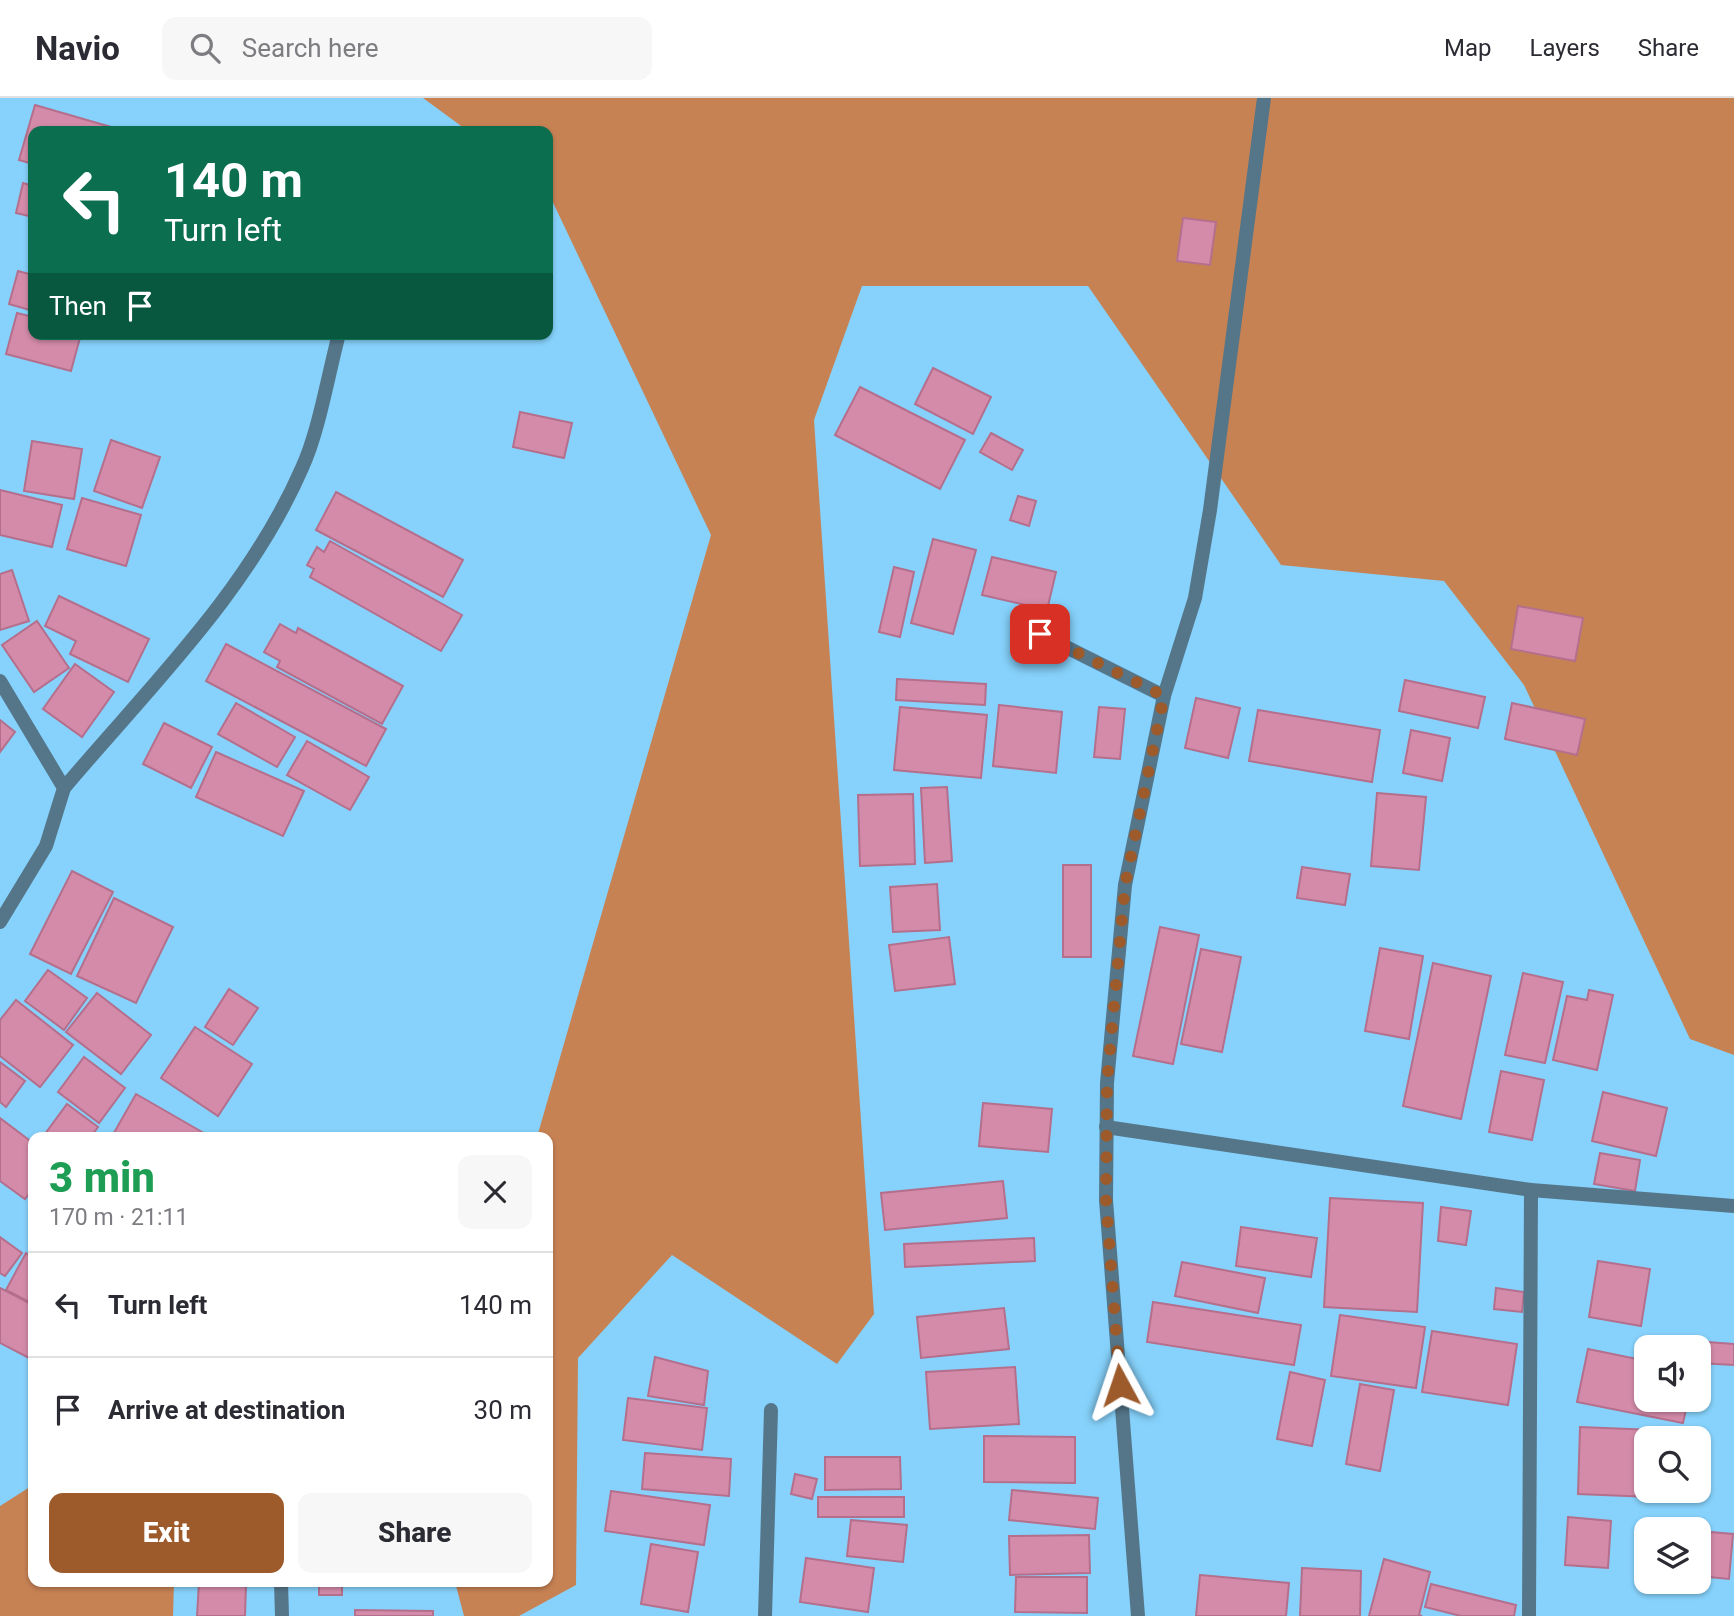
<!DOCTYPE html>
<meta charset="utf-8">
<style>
:root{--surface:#fff;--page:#f7f7f7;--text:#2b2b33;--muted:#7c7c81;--line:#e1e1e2;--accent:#9d5a2a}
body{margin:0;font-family:Roboto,sans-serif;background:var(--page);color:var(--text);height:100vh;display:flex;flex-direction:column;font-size:26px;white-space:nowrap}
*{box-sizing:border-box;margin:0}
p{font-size:23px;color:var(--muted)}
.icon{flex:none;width:38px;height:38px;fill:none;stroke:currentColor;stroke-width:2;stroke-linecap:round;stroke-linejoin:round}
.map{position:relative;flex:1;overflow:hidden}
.side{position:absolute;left:28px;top:1034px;width:525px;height:455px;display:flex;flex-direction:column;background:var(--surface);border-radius:14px;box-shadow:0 2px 5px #0004}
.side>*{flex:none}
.banner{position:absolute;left:28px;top:28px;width:525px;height:214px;border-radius:14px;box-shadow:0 2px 5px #0004;background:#0b6e4f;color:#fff;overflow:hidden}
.tools{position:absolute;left:1634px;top:1237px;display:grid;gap:14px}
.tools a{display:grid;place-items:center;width:77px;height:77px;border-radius:14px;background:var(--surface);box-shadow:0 2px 5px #0004;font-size:35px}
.pin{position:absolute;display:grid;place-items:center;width:60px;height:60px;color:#fff;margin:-30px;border-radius:14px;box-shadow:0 4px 10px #0006}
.me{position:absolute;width:77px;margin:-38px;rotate:355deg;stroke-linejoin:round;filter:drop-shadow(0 0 5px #0008)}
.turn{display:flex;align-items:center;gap:24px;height:147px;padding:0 21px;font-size:32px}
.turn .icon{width:91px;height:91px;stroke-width:2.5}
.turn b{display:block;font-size:49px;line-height:60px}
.then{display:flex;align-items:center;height:66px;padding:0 21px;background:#0003;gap:14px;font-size:26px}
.round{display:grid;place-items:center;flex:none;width:74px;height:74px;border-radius:14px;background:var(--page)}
.headline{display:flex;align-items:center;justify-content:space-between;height:119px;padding:0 21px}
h1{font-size:42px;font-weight:800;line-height:52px;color:#1e9e55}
.primary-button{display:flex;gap:14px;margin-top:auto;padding:14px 21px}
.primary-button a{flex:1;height:80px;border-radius:14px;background:var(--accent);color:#fff;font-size:28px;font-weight:800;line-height:80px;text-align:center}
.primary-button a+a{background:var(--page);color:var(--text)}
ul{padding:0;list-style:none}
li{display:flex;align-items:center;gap:21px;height:105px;padding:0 21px;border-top:2px solid var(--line)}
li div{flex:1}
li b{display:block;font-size:26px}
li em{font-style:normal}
header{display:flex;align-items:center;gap:42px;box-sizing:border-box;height:98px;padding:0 35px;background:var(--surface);border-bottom:2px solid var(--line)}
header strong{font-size:33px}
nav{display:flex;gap:38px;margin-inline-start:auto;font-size:24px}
.search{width:490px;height:63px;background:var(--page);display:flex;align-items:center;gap:18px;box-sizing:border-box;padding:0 24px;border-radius:14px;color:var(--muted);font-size:26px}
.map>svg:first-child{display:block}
</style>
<header>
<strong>Navio</strong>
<div class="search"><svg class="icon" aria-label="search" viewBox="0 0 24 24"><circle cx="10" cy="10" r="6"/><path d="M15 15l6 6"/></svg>Search here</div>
<nav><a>Map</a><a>Layers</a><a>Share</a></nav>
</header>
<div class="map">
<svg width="1734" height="1518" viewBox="0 0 1734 1518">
<rect width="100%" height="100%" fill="#86d2fc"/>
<!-- forest -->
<g fill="#c78254">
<path d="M423,0h1311v957l-44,-16 -166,-354 -80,-104 -163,-16 -193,-279h-226l-48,134 60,894 -37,50 -165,-109 -94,103 -2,227 -57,31h-55l-9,-34h93v-444l-11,-1 174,-602 -163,-343v-61h-80z"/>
<path d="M33,1387v97h141l-1,34h-173v-110z"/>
</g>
<!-- building -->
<g fill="#d48ba9" stroke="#b46f8c" stroke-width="2">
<path d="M35,7l90,26h-92v33l-14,-4z"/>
<path d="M23,85l10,3v31l-17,-4z"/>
<path d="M1183,120l33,4 -6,43 -33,-4z"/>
<path d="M18,173l15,4v36l-24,-7z"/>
<path d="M17,215l16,4v17h48l-10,37 -65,-17z"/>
<path d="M933,270l58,29 -18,37 -58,-30z"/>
<path d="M860,289l105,53 -25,49 -105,-54z"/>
<path d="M520,314l52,11 -8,35 -51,-11z"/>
<path d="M991,335l32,17 -11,20 -32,-18z"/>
<path d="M111,342l49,17 -18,51 -48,-17z"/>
<path d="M32,343l50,8 -8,50 -50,-8z"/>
<path d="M0,392l62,15 -10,42 -52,-12z"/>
<path d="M336,394l127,68 -20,37 -127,-67z"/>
<path d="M1018,398l18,5 -7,25 -19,-6z"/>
<path d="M82,400l59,17 -15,51 -59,-17z"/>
<path d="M933,441l43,11 -23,84 -42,-11z"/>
<path d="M330,443l132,74 -21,36 -131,-74 4,-8 -7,-4 10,-18 7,5z"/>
<path d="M992,459l64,15 -9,38 -65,-15z"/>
<path d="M894,469l20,5 -14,65 -21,-5z"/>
<path d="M12,472l17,51 -29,9v-56z"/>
<path d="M59,498l90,43 -21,43 -58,-28 6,-13 -31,-15z"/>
<path d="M1518,508l65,12 -8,43 -64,-12z"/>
<path d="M37,523l32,47 -35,24 -32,-47z"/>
<path d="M280,526l16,9 2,-5 105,58 -21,38 -105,-57 3,-6 -16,-9z"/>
<path d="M226,546l160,85 -20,37 -160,-85z"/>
<path d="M75,566l39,28 -32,45 -39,-28z"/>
<path d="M897,581l89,5 -1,21 -89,-5z"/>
<path d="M1405,582l80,17 -7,31 -79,-17z"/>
<path d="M1196,600l44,10 -12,50 -43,-10z"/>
<path d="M236,605l59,34 -18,30 -59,-33z"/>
<path d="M1512,605l73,16 -8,36 -72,-16z"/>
<path d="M999,607l63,7 -6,61 -63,-7z"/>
<path d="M900,609l87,8 -6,63 -87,-8z"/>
<path d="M1099,609l26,2 -5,50 -26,-2z"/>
<path d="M1258,612l122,20 -8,52 -123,-21z"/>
<path d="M0,622l15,12 -15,20z"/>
<path d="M164,625l48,24 -21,41 -48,-24z"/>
<path d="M1411,632l39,8 -8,43 -39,-8z"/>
<path d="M307,643l62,36 -19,33 -63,-35z"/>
<path d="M216,654l88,39 -21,45 -87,-39z"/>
<path d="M947,689l5,74 -27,2 -4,-75z"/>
<path d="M1377,695l49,4 -7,73 -48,-4z"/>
<path d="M913,696l2,70 -55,2 -2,-71z"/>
<rect x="1063" y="767" width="28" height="92"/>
<path d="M1302,769l48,7 -5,31 -48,-7z"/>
<path d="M72,773l41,21 -42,82 -41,-20z"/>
<path d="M937,786l3,46 -47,2 -3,-45z"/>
<path d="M114,800l59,29 -37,76 -59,-27z"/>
<path d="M1160,829l39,8 -26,129 -40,-8z"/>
<path d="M949,839l6,47 -60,7 -6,-46z"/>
<path d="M1380,850l43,8 -14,83 -44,-8z"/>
<path d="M1201,851l40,8 -19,95 -41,-8z"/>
<path d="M1433,865l58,13 -30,143 -58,-13z"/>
<path d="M48,872l39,28 -23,32 -39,-29z"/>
<path d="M1523,875l40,9 -18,81 -40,-8z"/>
<path d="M229,891l29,19 -25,37 -28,-18z"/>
<path d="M1589,892l24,5 -16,75 -44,-10 14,-64 20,4z"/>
<path d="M97,895l54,42 -30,39 -55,-42z"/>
<path d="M16,902l57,45 -33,42 -40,-31v-36z"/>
<path d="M195,929l57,37 -34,52 -57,-38z"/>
<path d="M84,959l41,31 -26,35 -41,-31z"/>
<path d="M0,964l25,19 -19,26 -6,-5z"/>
<path d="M1501,973l43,9 -12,60 -43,-8z"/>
<path d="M1603,994l64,16 -11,48 -64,-15z"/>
<path d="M136,996l73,42v2h-98z"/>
<path d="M983,1005l69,6 -4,43 -69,-6z"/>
<path d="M67,1006l31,23 -8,11h-48z"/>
<path d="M0,1020l33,25v45l-8,11 -25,-18z"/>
<path d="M1600,1055l40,7 -5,31 -41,-7z"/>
<path d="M1003,1083l4,37 -122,12 -4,-37z"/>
<path d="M1330,1100l93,5 -6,109 -93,-5z"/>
<path d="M1441,1109l30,4 -5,34 -28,-4z"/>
<path d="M1241,1129l76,11 -6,39 -75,-11z"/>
<path d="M0,1139l22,16 -17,23 -5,-3z"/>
<path d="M1034,1140l1,23 -130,6 -1,-23z"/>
<path d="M26,1155l7,5v46l-27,-14z"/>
<path d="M1598,1163l52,8 -9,57 -52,-9z"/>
<path d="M1182,1164l83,16 -7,35 -83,-17z"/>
<path d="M0,1190l33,17v55l-33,-17z"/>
<path d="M1496,1190l28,4 -2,20 -28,-3z"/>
<path d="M1153,1204l148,23 -7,40 -147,-23z"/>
<path d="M1004,1210l5,41 -88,9 -4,-41z"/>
<path d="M1340,1217l85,12 -9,61 -85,-12z"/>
<path d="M1432,1233l85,13 -9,61 -86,-13z"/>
<path d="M1668,1241l66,5v21l-35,-2v-15h-31z"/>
<path d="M1588,1251l59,12v39h41l-5,23 -106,-21z"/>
<path d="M655,1259l53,14 -4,34 -56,-9z"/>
<path d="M1015,1269l4,57 -89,5 -4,-57z"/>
<path d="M1290,1274l35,8 -13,66 -35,-7z"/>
<path d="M1360,1286l34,6 -14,81 -34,-7z"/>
<path d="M628,1300l79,10 -5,42 -79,-10z"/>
<path d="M1580,1329l98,4v7h-31v53h29v7l-98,-4z"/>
<path d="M984,1338l91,1v46l-91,-1z"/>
<path d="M645,1355l86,6 -2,37 -87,-7z"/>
<path d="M825,1359h75l1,32 -76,1z"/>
<path d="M795,1376l22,5 -5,20 -21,-5z"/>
<path d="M1012,1392l86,8 -3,31 -86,-9z"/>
<path d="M611,1393l99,14 -6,40 -99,-14z"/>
<rect x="818" y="1399" width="86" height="20"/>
<path d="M1568,1419l43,4 -3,47 -43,-3z"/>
<path d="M851,1422l56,5 -4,37 -56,-6z"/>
<path d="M1699,1433l34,3 -4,45 -30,-3z"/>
<path d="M1089,1437l1,38 -80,2 -1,-39z"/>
<path d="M651,1446l47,8 -10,60 -47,-8z"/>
<path d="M806,1460l68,10 -6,44 -68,-10z"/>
<path d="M1384,1461l46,13 -11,43 3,1h-53z"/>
<path d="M1302,1470l59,3 -1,45h-60z"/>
<path d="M1200,1477l89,8 -3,33h-90z"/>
<path d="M1016,1479h71v36l-72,-1z"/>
<path d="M199,1484l47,2 -1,32h-48z"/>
<rect x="319" y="1484" width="23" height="13"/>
<path d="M1431,1486l85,21 -2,11h-53l-36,-9z"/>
<path d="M355,1512l78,1v5h-78z"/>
</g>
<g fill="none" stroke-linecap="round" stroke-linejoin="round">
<!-- lane -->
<path stroke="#557689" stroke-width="14" d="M1040,536l124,62"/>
<!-- street -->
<g stroke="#557689" stroke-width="14">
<path d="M0,583l64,107 -18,58 -46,76"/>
<path d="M64,690c86,-102 184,-196 238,-320 17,-37 26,-93 37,-134"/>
<path d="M1106,1029l425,63 203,16"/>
<path d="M281,1484l1,34"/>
<path d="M765,1518l6,-206"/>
<path d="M1138,1518l-32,-416 1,-117 18,-198 39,-189 31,-98 15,-88 54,-412"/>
<path d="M1529,1518l2,-426"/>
</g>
</g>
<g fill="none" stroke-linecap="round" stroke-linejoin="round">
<!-- route -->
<path stroke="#9d5a2a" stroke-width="12" stroke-dasharray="0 21.6" d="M1040,536l124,62 -39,189 -18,198 -1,117 14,185"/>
</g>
</svg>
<div class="tools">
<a><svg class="icon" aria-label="sound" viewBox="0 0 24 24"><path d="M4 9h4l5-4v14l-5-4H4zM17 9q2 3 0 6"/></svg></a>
<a><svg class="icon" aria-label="search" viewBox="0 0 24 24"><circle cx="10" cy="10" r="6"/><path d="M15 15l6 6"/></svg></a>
<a><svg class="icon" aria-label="layers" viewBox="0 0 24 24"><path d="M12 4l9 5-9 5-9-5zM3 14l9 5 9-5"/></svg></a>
</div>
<div class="pin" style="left:1040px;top:536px;background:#d93025"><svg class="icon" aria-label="arrive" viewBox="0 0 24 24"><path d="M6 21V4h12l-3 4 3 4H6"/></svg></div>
<svg class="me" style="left:1120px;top:1287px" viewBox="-20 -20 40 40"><path d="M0-17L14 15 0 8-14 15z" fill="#9d5a2a" stroke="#fff" stroke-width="4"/></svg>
<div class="banner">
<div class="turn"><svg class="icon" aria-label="left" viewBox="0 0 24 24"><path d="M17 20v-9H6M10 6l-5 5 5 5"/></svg><div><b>140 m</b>Turn left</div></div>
<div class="then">Then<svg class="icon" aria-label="arrive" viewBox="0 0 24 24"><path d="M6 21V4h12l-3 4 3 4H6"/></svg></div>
</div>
<section class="side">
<div class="headline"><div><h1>3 min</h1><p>170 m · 21:11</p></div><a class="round"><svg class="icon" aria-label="close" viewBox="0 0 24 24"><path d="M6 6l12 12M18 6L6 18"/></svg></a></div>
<ul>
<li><svg class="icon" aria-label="left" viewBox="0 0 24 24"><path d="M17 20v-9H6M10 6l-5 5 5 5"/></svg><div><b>Turn left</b></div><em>140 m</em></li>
<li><svg class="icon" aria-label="arrive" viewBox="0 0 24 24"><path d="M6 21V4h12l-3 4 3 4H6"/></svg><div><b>Arrive at destination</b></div><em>30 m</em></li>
</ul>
<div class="primary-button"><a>Exit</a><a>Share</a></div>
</section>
</div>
